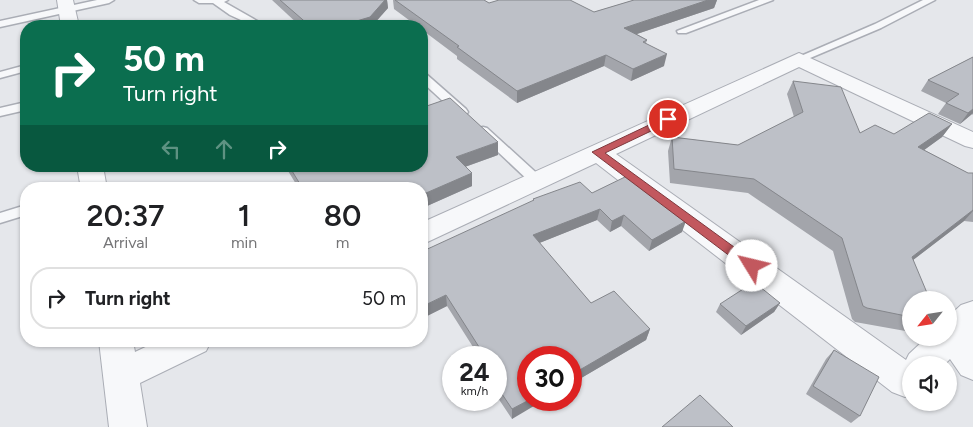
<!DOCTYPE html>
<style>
:root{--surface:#fff;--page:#f2f2f2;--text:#202124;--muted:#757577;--line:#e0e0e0}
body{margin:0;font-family:Figtree,sans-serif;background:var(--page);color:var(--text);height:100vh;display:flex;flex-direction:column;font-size:19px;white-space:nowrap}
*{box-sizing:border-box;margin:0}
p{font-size:16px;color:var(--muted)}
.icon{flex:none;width:28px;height:28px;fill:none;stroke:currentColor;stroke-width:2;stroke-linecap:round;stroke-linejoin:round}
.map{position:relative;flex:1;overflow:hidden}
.panel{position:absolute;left:20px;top:182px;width:408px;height:165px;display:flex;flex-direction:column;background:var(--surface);border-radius:20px;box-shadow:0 1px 4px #0004}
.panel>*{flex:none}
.hud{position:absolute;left:20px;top:20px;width:408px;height:152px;border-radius:20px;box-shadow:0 1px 4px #0004;background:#0b6e4f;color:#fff;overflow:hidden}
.needle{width:32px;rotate:240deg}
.buttons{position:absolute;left:902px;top:291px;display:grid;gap:10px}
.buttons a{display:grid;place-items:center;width:55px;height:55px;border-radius:50%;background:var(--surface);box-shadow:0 1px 4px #0004;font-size:25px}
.speed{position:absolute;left:442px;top:346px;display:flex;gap:10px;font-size:25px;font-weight:700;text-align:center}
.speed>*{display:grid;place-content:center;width:65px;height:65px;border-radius:50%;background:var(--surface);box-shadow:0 1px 4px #0004;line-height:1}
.speed small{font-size:12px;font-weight:400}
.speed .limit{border:8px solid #d22;background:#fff;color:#111}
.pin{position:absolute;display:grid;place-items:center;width:42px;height:42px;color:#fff;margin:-21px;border:2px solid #fff;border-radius:50%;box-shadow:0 1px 5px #0007}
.me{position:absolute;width:55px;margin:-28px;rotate:306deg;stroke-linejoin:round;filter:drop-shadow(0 0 4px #0008)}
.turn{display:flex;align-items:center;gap:18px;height:105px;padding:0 20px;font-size:22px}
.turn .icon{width:65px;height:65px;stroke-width:2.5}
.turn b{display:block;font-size:35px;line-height:42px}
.lanes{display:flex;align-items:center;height:48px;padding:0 20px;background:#0003;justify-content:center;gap:25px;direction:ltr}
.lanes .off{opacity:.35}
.eta{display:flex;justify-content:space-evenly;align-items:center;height:85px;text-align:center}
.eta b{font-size:30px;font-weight:600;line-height:35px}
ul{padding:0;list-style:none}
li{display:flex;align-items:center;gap:15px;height:62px;margin:0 10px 8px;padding:0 10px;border:2px solid var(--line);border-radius:20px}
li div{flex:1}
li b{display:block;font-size:19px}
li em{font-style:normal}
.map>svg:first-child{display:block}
</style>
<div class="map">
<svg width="973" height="427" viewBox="0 0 973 427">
<rect width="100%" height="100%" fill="#e5e7eb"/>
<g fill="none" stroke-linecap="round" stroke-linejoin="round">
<defs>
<g id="service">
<path d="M97,0h17l-5,3 -109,24v-6z"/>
<path d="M194,0h34l-4,2 42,24h-12l-24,-11 -17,-12h-14z"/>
<path d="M759,0h14l-87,33h-8l-1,-2z"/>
<path d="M923,0h12l-54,28 -78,33 -4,1 -5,-3 81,-35z"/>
<path d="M26,65v6l-26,7v-6z"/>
<path d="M421,72l4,1 41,36 2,3 -2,3h-8l-37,-34z"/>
<path d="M26,102v8l-26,6v-8z"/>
<path d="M483,127l4,1 55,50 2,3 -2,3h-10l-53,-50 -2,-3 2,-3z"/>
<path d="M26,205v10l-26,8v-10z"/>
</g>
<g id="minor">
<path d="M57,0h16l6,26h-18z"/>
<path d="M799,53l174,79v16l-8,-2 -166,-79 -183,87 290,206 3,-6 17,-16h23v-22l12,-11 12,-4v79l-12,-5 -11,-16 -6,6h-33v29l-6,3 -13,-5 -296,-229 -175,82v-22z"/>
<path d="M77,166h26l4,23h-26z"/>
<path d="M99,341h34l2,11 23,-11h53l-5,10 -66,32 7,44h-38z"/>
</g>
</defs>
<!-- service casing -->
<use href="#service" stroke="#aaadb5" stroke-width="3"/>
<!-- minor casing -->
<use href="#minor" stroke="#aaadb5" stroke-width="2"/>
<!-- service -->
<use href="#service" fill="#f7f8fa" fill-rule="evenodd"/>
<!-- minor -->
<use href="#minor" fill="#f7f8fa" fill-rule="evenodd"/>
</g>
<!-- wall -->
<g fill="#a3a5ab">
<path d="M272,0h115l1,8 -16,18h-72z"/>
<path d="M393,0h91l5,3 105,9 40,-12h83l-3,8 -77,26 10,6 -1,3 18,23 -33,15 -27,-15 -87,37 -60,-44v-3l-36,-27v-3h-4l-23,-17z"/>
<path d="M973,57v58l-1,-1 -12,10 -22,-10 8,-11 -25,-12 7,-11z"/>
<path d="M793,81l67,52 34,1 58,-10 -10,13 -18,13 44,23h5v49l-9,-1 -51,39 -2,40v32l-56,-10 -3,-3 -19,-68 -85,-58 -78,-10 -2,-32 4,-14 66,8 56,-28 -7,-23z"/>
<path d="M498,155l-33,12 7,6v13l-45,20 -3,-4 -3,-13h-122l-14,-23h136z"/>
<path d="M592,193l90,39 -33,19 -28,-25 -11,6 -13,-12 -58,23 52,60 59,26 -4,11 -75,44v-26l-59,61 -16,-24v-37h-16l-33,-52 -26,13 112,-118v-2z"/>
<path d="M780,303l-6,9 -33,23 -25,-23 4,-8z"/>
<path d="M834,350l26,66 -9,7 -45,-29 20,-35z"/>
</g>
<!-- shaded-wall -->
<g fill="#84868b">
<path d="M385,0h2l1,8 -16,18h-32z"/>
<path d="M708,0h9l-3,8 -92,31 2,-11z"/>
<path d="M667,54l-3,12 -33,15 2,-12z"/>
<path d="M606,55l-2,11 -87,37v-12z"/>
<path d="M973,109v4l-1,1 -12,10 8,-11z"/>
<path d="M952,124l-10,13 -33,24 9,-14z"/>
<path d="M498,142v13l-42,15v-13z"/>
<path d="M472,173v13l-45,20 -1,-13z"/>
<path d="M422,189l2,13 -3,2v-14z"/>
<path d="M600,209l-3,11 -65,26 1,-11z"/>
<path d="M973,210v1l-9,10 -64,49 12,-13z"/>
<path d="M624,215l-3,11 -11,6 2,-11z"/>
<path d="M686,221l-4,11 -33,19 3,-11z"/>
<path d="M446,295l1,11 -26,13v-12z"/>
<path d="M780,303l-6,9 -33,23 5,-9z"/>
<path d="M650,329l-4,11 -75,44v-9z"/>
<path d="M529,400h15l-32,19v-10z"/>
</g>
<!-- building -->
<g fill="#bdc0c7" stroke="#84868b">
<path d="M280,0h105l-15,17 -30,9h-30z"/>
<path d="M395,0h89l5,3 10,-3h71l24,12 40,-12h74l-84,28 23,12 -4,2 24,12 -34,15 -27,-14 -89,36 -60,-44 2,-1z"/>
<path d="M973,57v52l-5,4 -22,-10 13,-9 -31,-14z"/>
<path d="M793,81l48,6 19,46 15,-8 19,9 35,-21 23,11 -34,23 50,26h5v37l-61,47 18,43h-19v17l-44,-9 -4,-2 -21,-68 -88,-59 -80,-10 -2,-32 66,8 65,-33z"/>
<path d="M450,98l48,44 -42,15 16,16 -46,20 -4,-4 -1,1v-1h-118l-14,-23h132v-58z"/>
<path d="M627,176l59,45 -34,19 -28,-25 -12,6 -12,-12 -67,26 58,68 23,-12 36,38 -79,46v-17h-42v42l-17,9 -16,-24v-27h-10l-40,-63 -25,12v-55l113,-52 -1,-1 47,-17 12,11z"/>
<path d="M754,282l26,21 -34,23 -26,-22z"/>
<path d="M834,350l45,27 -19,39 -47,-30z"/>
<path d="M700,395l33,32h-71z"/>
</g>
<!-- route -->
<path fill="#c2585e" stroke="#7e393d" d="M668,116l5,3 -1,2 -67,32 151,110 2,3 -2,3h-9l-155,-117z"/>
</svg>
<div class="buttons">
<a><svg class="needle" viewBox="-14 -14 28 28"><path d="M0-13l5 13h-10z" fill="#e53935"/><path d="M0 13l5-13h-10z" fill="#757577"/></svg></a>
<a><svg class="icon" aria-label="sound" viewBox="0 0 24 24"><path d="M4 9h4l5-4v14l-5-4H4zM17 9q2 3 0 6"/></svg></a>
</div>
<div class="speed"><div>24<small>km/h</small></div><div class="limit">30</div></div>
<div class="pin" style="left:668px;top:119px;background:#d93025"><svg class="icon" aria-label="arrive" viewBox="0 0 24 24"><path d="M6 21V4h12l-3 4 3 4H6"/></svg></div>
<svg class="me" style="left:752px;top:266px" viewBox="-20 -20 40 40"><circle r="19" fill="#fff"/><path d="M0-13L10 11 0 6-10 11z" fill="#c2585e"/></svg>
<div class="hud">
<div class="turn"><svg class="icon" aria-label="right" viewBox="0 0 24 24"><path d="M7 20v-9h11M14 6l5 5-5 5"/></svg><div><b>50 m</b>Turn right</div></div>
<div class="lanes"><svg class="icon off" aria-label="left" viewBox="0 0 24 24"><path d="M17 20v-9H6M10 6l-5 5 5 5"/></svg><svg class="icon off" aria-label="ahead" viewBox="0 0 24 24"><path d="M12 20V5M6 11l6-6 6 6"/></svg><svg class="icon" aria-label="right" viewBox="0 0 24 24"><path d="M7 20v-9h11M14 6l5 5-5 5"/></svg></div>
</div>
<section class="panel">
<div class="eta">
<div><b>20:37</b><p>Arrival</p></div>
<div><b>1</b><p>min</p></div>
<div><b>80</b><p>m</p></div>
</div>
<ul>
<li><svg class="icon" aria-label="right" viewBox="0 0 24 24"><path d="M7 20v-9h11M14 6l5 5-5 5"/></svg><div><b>Turn right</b></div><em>50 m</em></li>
</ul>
</section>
</div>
